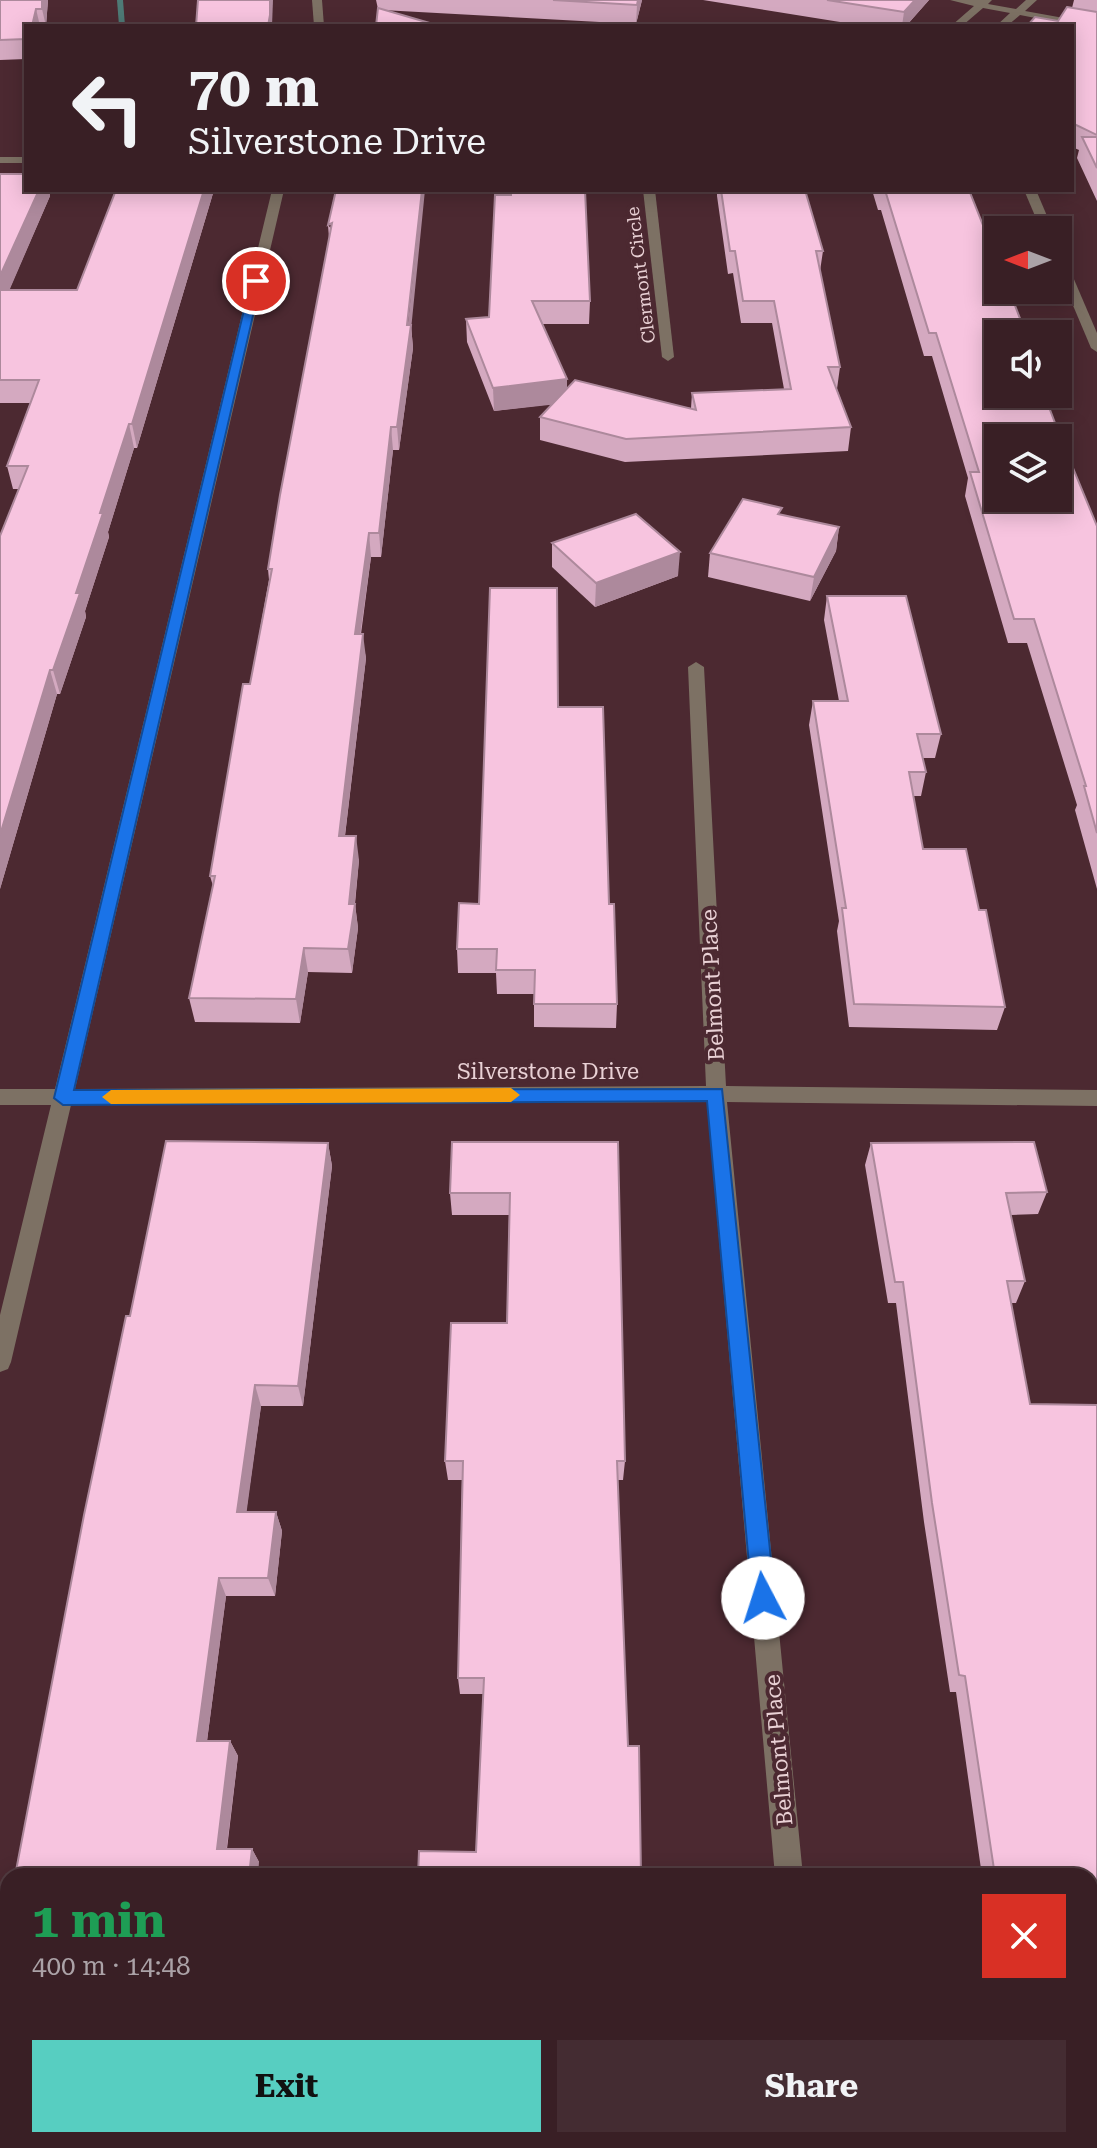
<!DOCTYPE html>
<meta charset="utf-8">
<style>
:root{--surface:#391f25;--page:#442c32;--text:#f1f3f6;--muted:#aba2a7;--line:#533d42;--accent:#57cec1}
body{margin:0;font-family:"Roboto Serif",serif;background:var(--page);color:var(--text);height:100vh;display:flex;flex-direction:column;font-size:30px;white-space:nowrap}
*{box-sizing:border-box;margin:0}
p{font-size:26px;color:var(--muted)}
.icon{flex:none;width:44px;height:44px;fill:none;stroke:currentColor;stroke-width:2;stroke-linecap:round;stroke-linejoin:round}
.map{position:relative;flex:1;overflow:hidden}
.details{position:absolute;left:0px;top:1868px;width:1098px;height:280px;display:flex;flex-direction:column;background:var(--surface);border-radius:24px 24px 0 0;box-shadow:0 4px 20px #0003,0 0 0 2px var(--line)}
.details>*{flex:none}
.guide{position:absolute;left:24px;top:24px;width:1050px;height:168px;border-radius:0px;box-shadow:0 4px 20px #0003,0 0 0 2px var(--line);background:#391f25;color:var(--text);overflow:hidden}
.needle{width:52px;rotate:270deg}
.fabs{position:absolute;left:984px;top:216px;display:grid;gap:16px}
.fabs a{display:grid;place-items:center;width:88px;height:88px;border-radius:0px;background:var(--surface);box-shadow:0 4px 20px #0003,0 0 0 2px var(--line);font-size:40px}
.pin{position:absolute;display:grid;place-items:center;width:68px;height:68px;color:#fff;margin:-34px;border:4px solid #fff;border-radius:50%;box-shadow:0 2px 8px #0007}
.me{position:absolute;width:88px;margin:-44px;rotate:355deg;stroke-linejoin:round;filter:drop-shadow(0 0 6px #0008)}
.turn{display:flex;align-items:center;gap:28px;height:168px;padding:0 32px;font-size:36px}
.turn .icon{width:104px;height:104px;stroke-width:2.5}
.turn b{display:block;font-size:56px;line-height:68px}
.round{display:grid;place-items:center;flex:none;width:84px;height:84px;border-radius:0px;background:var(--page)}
.overview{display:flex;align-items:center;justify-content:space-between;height:136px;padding:0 32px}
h1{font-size:48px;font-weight:700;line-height:60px;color:#1e9e55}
.action{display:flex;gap:16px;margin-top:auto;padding:16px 32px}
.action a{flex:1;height:92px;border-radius:0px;background:var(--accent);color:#111;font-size:32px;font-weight:700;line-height:92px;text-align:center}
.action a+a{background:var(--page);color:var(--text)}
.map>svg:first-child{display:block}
</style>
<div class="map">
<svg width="1097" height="2148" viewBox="0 0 1097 2148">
<rect width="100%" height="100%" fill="#4c2931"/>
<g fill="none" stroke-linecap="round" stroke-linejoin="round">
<!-- stream -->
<path fill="#4e7a76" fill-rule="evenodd" d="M117,0h6l2,26h-6z"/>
<!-- minor -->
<g fill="#7d7164" fill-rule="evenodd">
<path d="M312,0h10l2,26h-10z"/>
<path d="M950,0h42l-4,4 28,5 10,-9h11l-12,11 72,13v6l-77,-15 -13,11h-11l14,-13 -27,-5 -21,18h-11l23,-20z"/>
<rect x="0" y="157" width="26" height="6"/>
<path d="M272,190h12l-209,899 631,-3 -18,-419 8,-5 8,5 22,419 371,4v16l-370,-4 76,774h-28l-68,-774 -636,3 -60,257 -3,7 -8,3v-57l51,-210h-51v-16h55z"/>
<path d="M643,190h12l19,167 -6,4 -6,-4z"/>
<path d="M1024,190h12l17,40h-12z"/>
<path d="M1058,252l6,4 33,77v19l-6,-4 -33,-78z"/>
<path d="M799,2140h30l1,8h-30z"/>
</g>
</g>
<!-- wall -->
<g fill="#d4a9c0">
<path d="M0,0h48l-2,26h-20v33l-26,1z"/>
<path d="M376,0h266l-6,24 -254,-14 -4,-1z"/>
<path d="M703,0h226l-23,26h-41z"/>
<path d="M1074,0h23v201l-20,-43 2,-8 -7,-3v-121l-14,-5 14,-13z"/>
<path d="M0,174l26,16h23l1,6 -41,94h68l39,-100h98l-77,258h-3l-26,84 1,5 -24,74 1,6 -26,77h-3l-57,195 19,-400h-6l-6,-23 23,-63h-30z"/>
<path d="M717,190h88l18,61 -3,20 20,96 -3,22 14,38 -3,24 -223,11 -85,-22v-23l12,-13 -58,7 -27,-69 -1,-23 23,-2 6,-122 95,106 -1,23h-47l25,55v9l124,20 1,-15 92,-4 -12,-66h-31l-8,-50 -5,1 -11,-78z"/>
<path d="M872,190h97l29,144 65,110 34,82v363l-22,-79 2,-5 -50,-162h-19l-43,-147 3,-18 -36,-122h-8l-43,-146h-3z"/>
<path d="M328,225l83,100 2,23 -14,102h-6l-12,107h-10l-10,77 5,24 -21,178 14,24 -4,44 3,24 -6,45 -44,-1 -8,51 -105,-1 -6,-24 24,-112 -3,-10 40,-192 19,-104 -1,-11 61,-331z"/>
<path d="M781,515l58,12 -3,24 -26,50 -102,-24 2,-24z"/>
<path d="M552,543l126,33 -83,31 -43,-40z"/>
<path d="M827,596l114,138 -6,24h-12l3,14 -5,24h-8l10,53 56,61 26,97 -8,23 -148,-3 -12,-96 2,-10 -30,-196 4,-24h26l-15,-81z"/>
<path d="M479,904h130l8,100 -1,24 -82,-1v-33h-37l-1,-21h-38l-1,-24z"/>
<path d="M618,1142l7,319 -2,19h-6l-141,372 7,-158h-23l-2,-16 4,-198h-14l-3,-19 62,-138 2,-108h-57l-2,-22z"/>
<path d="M1034,1142l13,50 -9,22 -27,1 14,66 -9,22h-5l19,101 67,1v743h-78l-1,-8h72v-264h-108l-26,-184h-6l-26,-170 -28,-219h-8l-23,-138 6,-22z"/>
<path d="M328,1143l4,23 -29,240h-42l-15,106h30l6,19 -7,65h-49l-19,145h23l8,15 -11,93h25l7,13 -244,14z"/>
</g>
<!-- shaded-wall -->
<g fill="#ad899c">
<path d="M42,0h6l-2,26 -4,-17z"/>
<path d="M270,0h3l-1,26h-4z"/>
<path d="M638,0h4l-6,24 1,-19z"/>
<path d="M915,0h14l-23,26h-4l2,-14z"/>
<path d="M36,9l4,17h-8z"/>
<path d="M39,190h10l1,6 -50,116v-36z"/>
<path d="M204,190h10l-77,258 -5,-24z"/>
<path d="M422,190h3l-14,140v-5l2,23 -14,102 -2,-23z"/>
<path d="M567,379v24l-73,8 -1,-23z"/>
<path d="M129,424l5,24 -26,84 1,5 -24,74 1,6 -26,77 -7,-24 47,-157z"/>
<path d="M391,427l2,23 -12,107 -2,-24z"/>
<path d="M839,527l-3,24 -26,50 4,-24z"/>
<path d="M369,533l2,24 -14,101 -2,-24z"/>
<path d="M680,552l-2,24 -83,31 1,-24z"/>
<path d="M363,634l3,24 -24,202 -3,-24z"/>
<path d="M50,670l7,24 -57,195v-54z"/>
<path d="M356,836l3,24 -5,51 1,-7 3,24 -6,45 -4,-24 1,-45z"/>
<path d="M304,948l4,24 -8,51 -4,-24z"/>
<path d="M328,1143l4,23 -29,240 -5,-20z"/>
<path d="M255,1385l6,21 -17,125 -7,-19z"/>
<path d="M276,1512l6,19 -7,65 -7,-18z"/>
<path d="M219,1578l7,18 -21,160 -8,-15z"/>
<path d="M230,1741l8,15 -13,106 -8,-13z"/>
<path d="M252,1849l7,13 -1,14h-9z"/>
<path d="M127,2140h12l-1,8h-13z"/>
</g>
<!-- building -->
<g fill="#f7c4df" stroke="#ad899c" stroke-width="2" fill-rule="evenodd">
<path d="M0,0h42v9h-6l-4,17h-6v13l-26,1z"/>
<path d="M198,0h72v15l-2,11h-72z"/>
<path d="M553,0h85l-1,5z"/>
<path d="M827,0h88l-11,12z"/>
<path d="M1067,7l30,5v123l-25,-12v-97h-45l8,-9 23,4z"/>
<path d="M378,8l62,18h-64z"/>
<path d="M1082,137h15v31z"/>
<path d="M0,174h26v16h13l-39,86z"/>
<path d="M116,190h88l-72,234h-3l-29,89h3l-27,80h4l-27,77h-3l-50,165v-299l28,-70h-21l32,-86h-39v-90h77z"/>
<path d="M336,190h86l-15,135h4l-14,102h-6l-12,106h-10l-14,101h8l-24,202h17l-7,68h6l-7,45 -44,-1 -8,51 -107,-1 26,-122h-5l33,-192h7l22,-115h-4l12,-74 52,-272 -4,2z"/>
<path d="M511,190h74l5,111h-58l35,78 -74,9 -27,-69 23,-2 6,-122h16z"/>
<path d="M721,190h84l18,61h-7l24,116h-12l23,60 -225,12 -86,-22 35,-37 121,30 -4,-17 99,-4 -17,-88h-31l-8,-50h-5z"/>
<path d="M885,190h84l29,73v27h11l17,44h-28v60h46l19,50 34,82v307l-13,-47h2l-52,-167h-20l-44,-147h9l-43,-139h-7zM998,438h60v60h-60z"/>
<path d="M743,499l39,9 -4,6 61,13 -25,50 -104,-24z"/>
<path d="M636,514l44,38 -84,31 -44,-40z"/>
<path d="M490,588h67l1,119h45l6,197h5l3,100h-83l1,-34h-39l1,-21h-40l2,-46 20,1z"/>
<path d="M827,596h79l35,138h-24l9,38h-17l14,77h43l13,61h7l19,97 -151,-3 -12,-96h4l-33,-207h35z"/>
<path d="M166,1141l162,2 -30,243 -43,-1 -18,127h39l-8,66h-49l-22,163h33l-13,108h35l-3,27h-234l69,-361 42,-199h4z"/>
<path d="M452,1142h166l7,319h-8l11,285h11l2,130h-223l1,-25 57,1 8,-174h-26l5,-217h-18l6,-138h56l3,-130h-60z"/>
<path d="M1034,1142l13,50 -41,1 19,88h-18l23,123 67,1v743h-64l-1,-8h58v-264h-95l-30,-200 -6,-1 -27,-172 -29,-221h-8l-24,-139z"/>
<path d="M8,1910v35h-7z"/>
<path d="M0,2022h8v118h119l-2,8h-125z"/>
<rect x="491" y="2140" width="141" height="8"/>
</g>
<!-- route -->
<path fill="#1a73e8" stroke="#114b97" stroke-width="2" d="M256,278l5,3 -187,809 648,-1 53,509 -3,8 -9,3 -8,-3 -3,-8 -45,-497 -644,4 -9,-7 197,-817z"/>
<!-- slow -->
<path fill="#f59e0b" d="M511,1088l9,7 -9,7 -400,2 -9,-7 9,-7z"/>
<g text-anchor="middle" stroke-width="8" stroke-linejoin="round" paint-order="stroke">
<!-- far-street labels -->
<g font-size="18" fill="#e9d1d5" stroke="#4c2931">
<text transform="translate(641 275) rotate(-97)" y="6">Clermont Circle</text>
</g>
<!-- street labels -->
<g font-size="22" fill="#e9d1d5" stroke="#4c2931">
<text transform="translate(712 985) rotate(-93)" y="8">Belmont Place</text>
<text x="548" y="1079">Silverstone Drive</text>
<text transform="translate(778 1750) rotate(-95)" y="8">Belmont Place</text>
</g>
</g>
</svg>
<div class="fabs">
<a><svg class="needle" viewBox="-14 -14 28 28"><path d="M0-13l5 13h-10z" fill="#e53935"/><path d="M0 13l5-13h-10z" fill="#aba2a7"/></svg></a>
<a><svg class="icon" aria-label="sound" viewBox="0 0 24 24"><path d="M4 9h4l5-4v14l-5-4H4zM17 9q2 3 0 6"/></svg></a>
<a><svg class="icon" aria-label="layers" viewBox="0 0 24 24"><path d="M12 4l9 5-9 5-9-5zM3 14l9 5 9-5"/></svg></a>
</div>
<div class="pin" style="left:256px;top:281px;background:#d93025"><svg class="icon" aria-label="arrive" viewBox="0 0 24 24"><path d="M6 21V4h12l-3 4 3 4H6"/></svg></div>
<svg class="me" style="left:763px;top:1598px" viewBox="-20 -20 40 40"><circle r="19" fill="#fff"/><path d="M0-13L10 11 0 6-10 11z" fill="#1a73e8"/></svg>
<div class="guide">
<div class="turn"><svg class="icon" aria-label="left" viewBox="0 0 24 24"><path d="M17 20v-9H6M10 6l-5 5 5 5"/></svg><div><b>70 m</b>Silverstone Drive</div></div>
</div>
<section class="details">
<div class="overview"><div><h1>1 min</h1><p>400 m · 14:48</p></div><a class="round" style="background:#d93025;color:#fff"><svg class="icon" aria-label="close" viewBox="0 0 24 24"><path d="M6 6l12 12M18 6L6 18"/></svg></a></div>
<div class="action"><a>Exit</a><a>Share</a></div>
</section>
</div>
